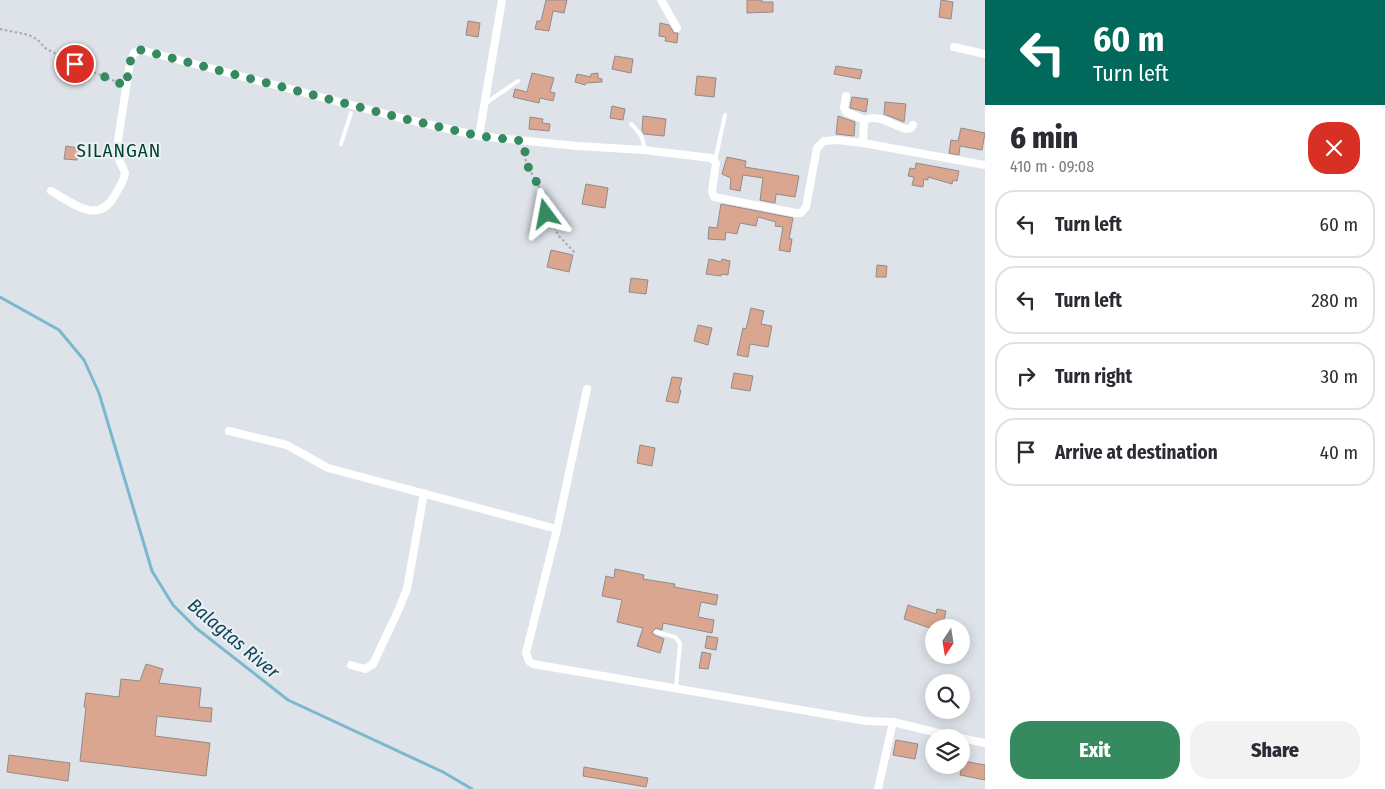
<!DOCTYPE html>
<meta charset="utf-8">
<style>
:root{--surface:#fff;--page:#f2f2f3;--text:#2b2b33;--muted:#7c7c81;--line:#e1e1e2;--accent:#358b5f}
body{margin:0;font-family:"Fira Sans Condensed",sans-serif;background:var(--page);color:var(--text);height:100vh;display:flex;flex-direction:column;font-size:19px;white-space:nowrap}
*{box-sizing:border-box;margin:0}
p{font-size:16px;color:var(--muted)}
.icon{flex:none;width:28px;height:28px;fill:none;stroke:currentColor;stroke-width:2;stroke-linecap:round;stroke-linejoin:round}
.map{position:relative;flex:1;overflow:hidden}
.drawer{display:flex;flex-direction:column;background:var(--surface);width:400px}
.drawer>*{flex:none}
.banner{background:#00695c;color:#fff;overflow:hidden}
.needle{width:32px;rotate:192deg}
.buttons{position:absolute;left:925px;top:619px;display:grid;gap:10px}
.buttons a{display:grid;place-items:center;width:45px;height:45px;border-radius:50%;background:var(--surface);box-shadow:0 2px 12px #0003;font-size:25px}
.pin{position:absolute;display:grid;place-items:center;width:42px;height:42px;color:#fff;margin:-21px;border:2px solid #fff;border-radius:50%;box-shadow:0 1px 5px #0007}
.me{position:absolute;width:55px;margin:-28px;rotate:347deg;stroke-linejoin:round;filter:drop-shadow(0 0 4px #0008)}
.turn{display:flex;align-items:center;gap:18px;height:105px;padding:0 25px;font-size:22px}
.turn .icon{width:65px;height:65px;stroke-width:2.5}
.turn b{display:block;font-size:35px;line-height:42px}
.round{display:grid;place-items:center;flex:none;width:52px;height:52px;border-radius:20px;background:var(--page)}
.head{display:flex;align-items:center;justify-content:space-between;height:85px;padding:0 25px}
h1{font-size:30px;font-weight:800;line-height:38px}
.primary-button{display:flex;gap:10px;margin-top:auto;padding:10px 25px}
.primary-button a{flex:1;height:58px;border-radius:20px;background:var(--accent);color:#fff;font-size:20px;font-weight:800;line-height:58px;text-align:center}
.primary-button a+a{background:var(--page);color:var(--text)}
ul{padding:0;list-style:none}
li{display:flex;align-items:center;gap:15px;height:68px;margin:0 10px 8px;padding:0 15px;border:2px solid var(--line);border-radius:20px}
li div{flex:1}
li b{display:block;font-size:19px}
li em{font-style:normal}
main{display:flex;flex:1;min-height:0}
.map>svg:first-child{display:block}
</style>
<main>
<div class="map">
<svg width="985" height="789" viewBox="0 0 985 789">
<rect width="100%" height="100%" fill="#dee2e9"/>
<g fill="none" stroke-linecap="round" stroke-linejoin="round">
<!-- stream -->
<path stroke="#7ab9cd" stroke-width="3" d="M0,297l59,33 25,30 15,33 53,178 21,34 23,23 92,72 155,72 29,17"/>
</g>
<!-- building -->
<g fill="#daa68f" stroke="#938b88">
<path d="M546,0h21l-3,13 -11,-2 -4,20 -14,-2 2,-8h4z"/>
<path d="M747,0h15v2h11v10l-26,1z"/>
<path d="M941,0l12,2 -2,17 -12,-2z"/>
<path d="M468,21l12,2 -2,14 -12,-2z"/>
<path d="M660,23l9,2 5,8h4l-1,10 -12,-2 1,-4 -7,-1z"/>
<path d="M615,56l18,3 -2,14 -19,-4z"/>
<path d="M836,66l26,4 -2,9 -26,-5z"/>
<path d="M532,73l22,5 -4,14 5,1 -2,8 -13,-3 -1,5 -26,-6 2,-8 12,3z"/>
<path d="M598,73v5l4,1v3l-16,1 -1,2 -10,-3 2,-8 14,3v-3z"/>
<path d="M697,76l19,2 -2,19 -19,-2z"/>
<path d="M852,97l16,2 -2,13 -16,-4z"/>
<path d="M885,102l21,2 -2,18 -20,-8z"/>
<path d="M612,106l13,3 -2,11 -13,-2z"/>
<path d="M643,116l23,3 -2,17 -20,-2 -2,-4z"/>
<path d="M838,116l17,6 -1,14 -18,-2z"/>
<path d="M530,117l13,2 -1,4 8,1 -1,7 -20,-2z"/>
<path d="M961,128l24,5 -3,17 -22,-4 -1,9 -10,-2 2,-13 7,1z"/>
<path d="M66,146l12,2 -1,12 -13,-1z"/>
<path d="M727,157l19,4 -1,6 54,9 -4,21 -19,-3 -1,9 -15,-3 3,-22 -20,-3 -3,16 -10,-2 1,-11 -9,-4z"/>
<path d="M916,163l43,8 -2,10 -4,-1 -1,4 -24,-7v3l-4,-1 -1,8 -11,-2 2,-8 -6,-1 2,-8 5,1z"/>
<path d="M586,184l22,4 -3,20 -23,-4z"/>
<path d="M721,204l72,14 -4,21h3l-2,13 -11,-2 4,-23 -8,-1 1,-4 -18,-5 -2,9 -16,-3 -3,11 -11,-2 -1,8 -17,-1 1,-12 8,1z"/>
<path d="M551,250l22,5 -4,17 -22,-5z"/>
<path d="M709,259l12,3 1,-3 8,2 -2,14 -6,-1 -1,2 -15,-2z"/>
<path d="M877,265l10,1 -1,11h-10z"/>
<path d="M631,278l17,2 -2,14 -17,-2z"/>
<path d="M751,308l13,3 -3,13 11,2 -4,21 -18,-3 -2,13 -11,-2 6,-27 3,1z"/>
<path d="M698,325l14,3 -4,17 -14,-4z"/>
<path d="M734,373l19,3 -3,15 -19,-3z"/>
<path d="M672,377l10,1 -3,12h2l-3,13 -12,-2z"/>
<path d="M640,445l15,3 -3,18 -15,-3z"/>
<path d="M615,569l29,6 -1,4 32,5 -1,3 44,8 -2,10 -15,-3 -3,15 16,3 -2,13 -49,-10 -1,7 -6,-2 -4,4 2,3 10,4 -4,14 -23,-7 6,-18 -26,-6 5,-22 -20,-4 4,-20 8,2z"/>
<path d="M908,605l28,9 1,-5 9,2 -4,17h-12l-26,-9z"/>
<path d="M707,636l11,2 -2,12 -11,-2z"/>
<path d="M702,652l9,2 -3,15 -9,-1z"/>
<path d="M146,664l17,5 -4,14 42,5 -2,19 13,1 -1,14 -54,-6 -2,20 55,7 -4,33 -126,-15 6,-54h-2l2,-14 33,4 2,-18 19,2z"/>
<path d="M896,740l22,4 -3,15 -22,-4z"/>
<path d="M9,755l61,8 -2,18 -61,-9z"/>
<path d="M963,761l22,4v15l-25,-5z"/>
<path d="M584,767l64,11 -2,9 -63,-11z"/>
</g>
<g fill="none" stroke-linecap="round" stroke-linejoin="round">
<!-- path -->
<g stroke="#a6a9af" stroke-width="2" stroke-dasharray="2.5 2.5" stroke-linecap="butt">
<path d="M0,29l29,6 9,5 7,8 30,16 44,19"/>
<path d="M524,149l2,14 16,29 4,22 13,22 16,17"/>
</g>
<!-- service -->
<g stroke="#fff" stroke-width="4">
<path d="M486,103l32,-22"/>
<path d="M631,124c9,9 13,14 13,26"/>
<path d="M341,144l10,-31"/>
<path d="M715,161l10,-46"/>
<path d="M656,632l19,5 5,6 -4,45"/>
</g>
<!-- minor -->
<g stroke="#fff" stroke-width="8">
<path d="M661,0l16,28"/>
<path d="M954,47l31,7"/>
<path d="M846,96l-2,12 2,4 19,8"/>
<path d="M479,136l23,-136"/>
<path d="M863,143l1,-20 1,-3c12,-7 29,6 41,9l5,-1 2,-3"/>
<path d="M51,191c22,12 47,35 64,4 4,-7 9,-14 10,-22l-8,-18v-8l13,-85 4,-9 7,-3 260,68 78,18 98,10 67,4 67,8 5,5 -4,28 2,6 82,16h5l5,-6 11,-59 7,-7 14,-1 25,3 122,22"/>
<path d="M229,431l58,14 41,23 229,61 -31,124 3,8 4,3 333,57 27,1 66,16"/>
<path d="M557,529l30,-140"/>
<path d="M351,665l14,4 8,-5 25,-53 9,-22 17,-96"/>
<path d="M961,738l24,5"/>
<path d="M878,789l15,-67"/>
</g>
</g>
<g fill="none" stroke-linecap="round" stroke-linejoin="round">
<!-- route -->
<path stroke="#358b5f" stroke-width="9" stroke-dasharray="0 16.2" d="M75,64l51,22 4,-24 4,-9 7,-3 260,68 78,18 45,5 2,22 16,29 4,22"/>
</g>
<g text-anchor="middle" stroke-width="4.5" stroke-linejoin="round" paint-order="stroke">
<!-- neighbourhood labels -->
<g font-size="19" letter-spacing="1" fill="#004226" stroke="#ebeff6">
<text x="119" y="157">SILANGAN</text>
</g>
<!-- water labels -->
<g font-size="19" font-style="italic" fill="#104856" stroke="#ebeff6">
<text transform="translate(234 638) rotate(40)" y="7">Balagtas River</text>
</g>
</g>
</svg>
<div class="buttons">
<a><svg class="needle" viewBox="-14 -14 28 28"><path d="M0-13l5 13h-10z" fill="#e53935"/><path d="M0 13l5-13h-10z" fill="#7c7c81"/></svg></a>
<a><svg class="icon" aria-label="search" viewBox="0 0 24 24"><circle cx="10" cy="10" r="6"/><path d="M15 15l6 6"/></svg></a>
<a><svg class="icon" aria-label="layers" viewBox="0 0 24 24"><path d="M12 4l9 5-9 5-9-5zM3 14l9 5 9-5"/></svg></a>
</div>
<div class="pin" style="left:75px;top:64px;background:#d93025"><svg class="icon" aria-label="arrive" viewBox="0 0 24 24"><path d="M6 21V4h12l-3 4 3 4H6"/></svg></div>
<svg class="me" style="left:546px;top:214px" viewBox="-20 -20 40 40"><path d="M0-17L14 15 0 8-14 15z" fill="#358b5f" stroke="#fff" stroke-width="4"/></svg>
</div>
<section class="drawer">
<div class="banner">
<div class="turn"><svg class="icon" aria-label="left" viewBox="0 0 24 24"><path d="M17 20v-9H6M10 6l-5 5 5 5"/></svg><div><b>60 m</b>Turn left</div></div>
</div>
<div class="head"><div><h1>6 min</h1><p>410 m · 09:08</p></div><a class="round" style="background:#d93025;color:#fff"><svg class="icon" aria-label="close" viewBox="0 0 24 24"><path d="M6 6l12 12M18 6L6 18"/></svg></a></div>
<ul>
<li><svg class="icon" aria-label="left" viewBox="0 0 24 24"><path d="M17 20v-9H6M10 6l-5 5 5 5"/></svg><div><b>Turn left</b></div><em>60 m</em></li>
<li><svg class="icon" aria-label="left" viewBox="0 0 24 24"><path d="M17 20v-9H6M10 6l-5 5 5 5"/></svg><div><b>Turn left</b></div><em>280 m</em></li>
<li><svg class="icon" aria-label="right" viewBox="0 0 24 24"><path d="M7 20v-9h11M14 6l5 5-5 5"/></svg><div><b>Turn right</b></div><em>30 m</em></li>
<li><svg class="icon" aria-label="arrive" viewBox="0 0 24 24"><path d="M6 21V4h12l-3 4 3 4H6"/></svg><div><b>Arrive at destination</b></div><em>40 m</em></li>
</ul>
<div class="primary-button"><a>Exit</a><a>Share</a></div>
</section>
</main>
